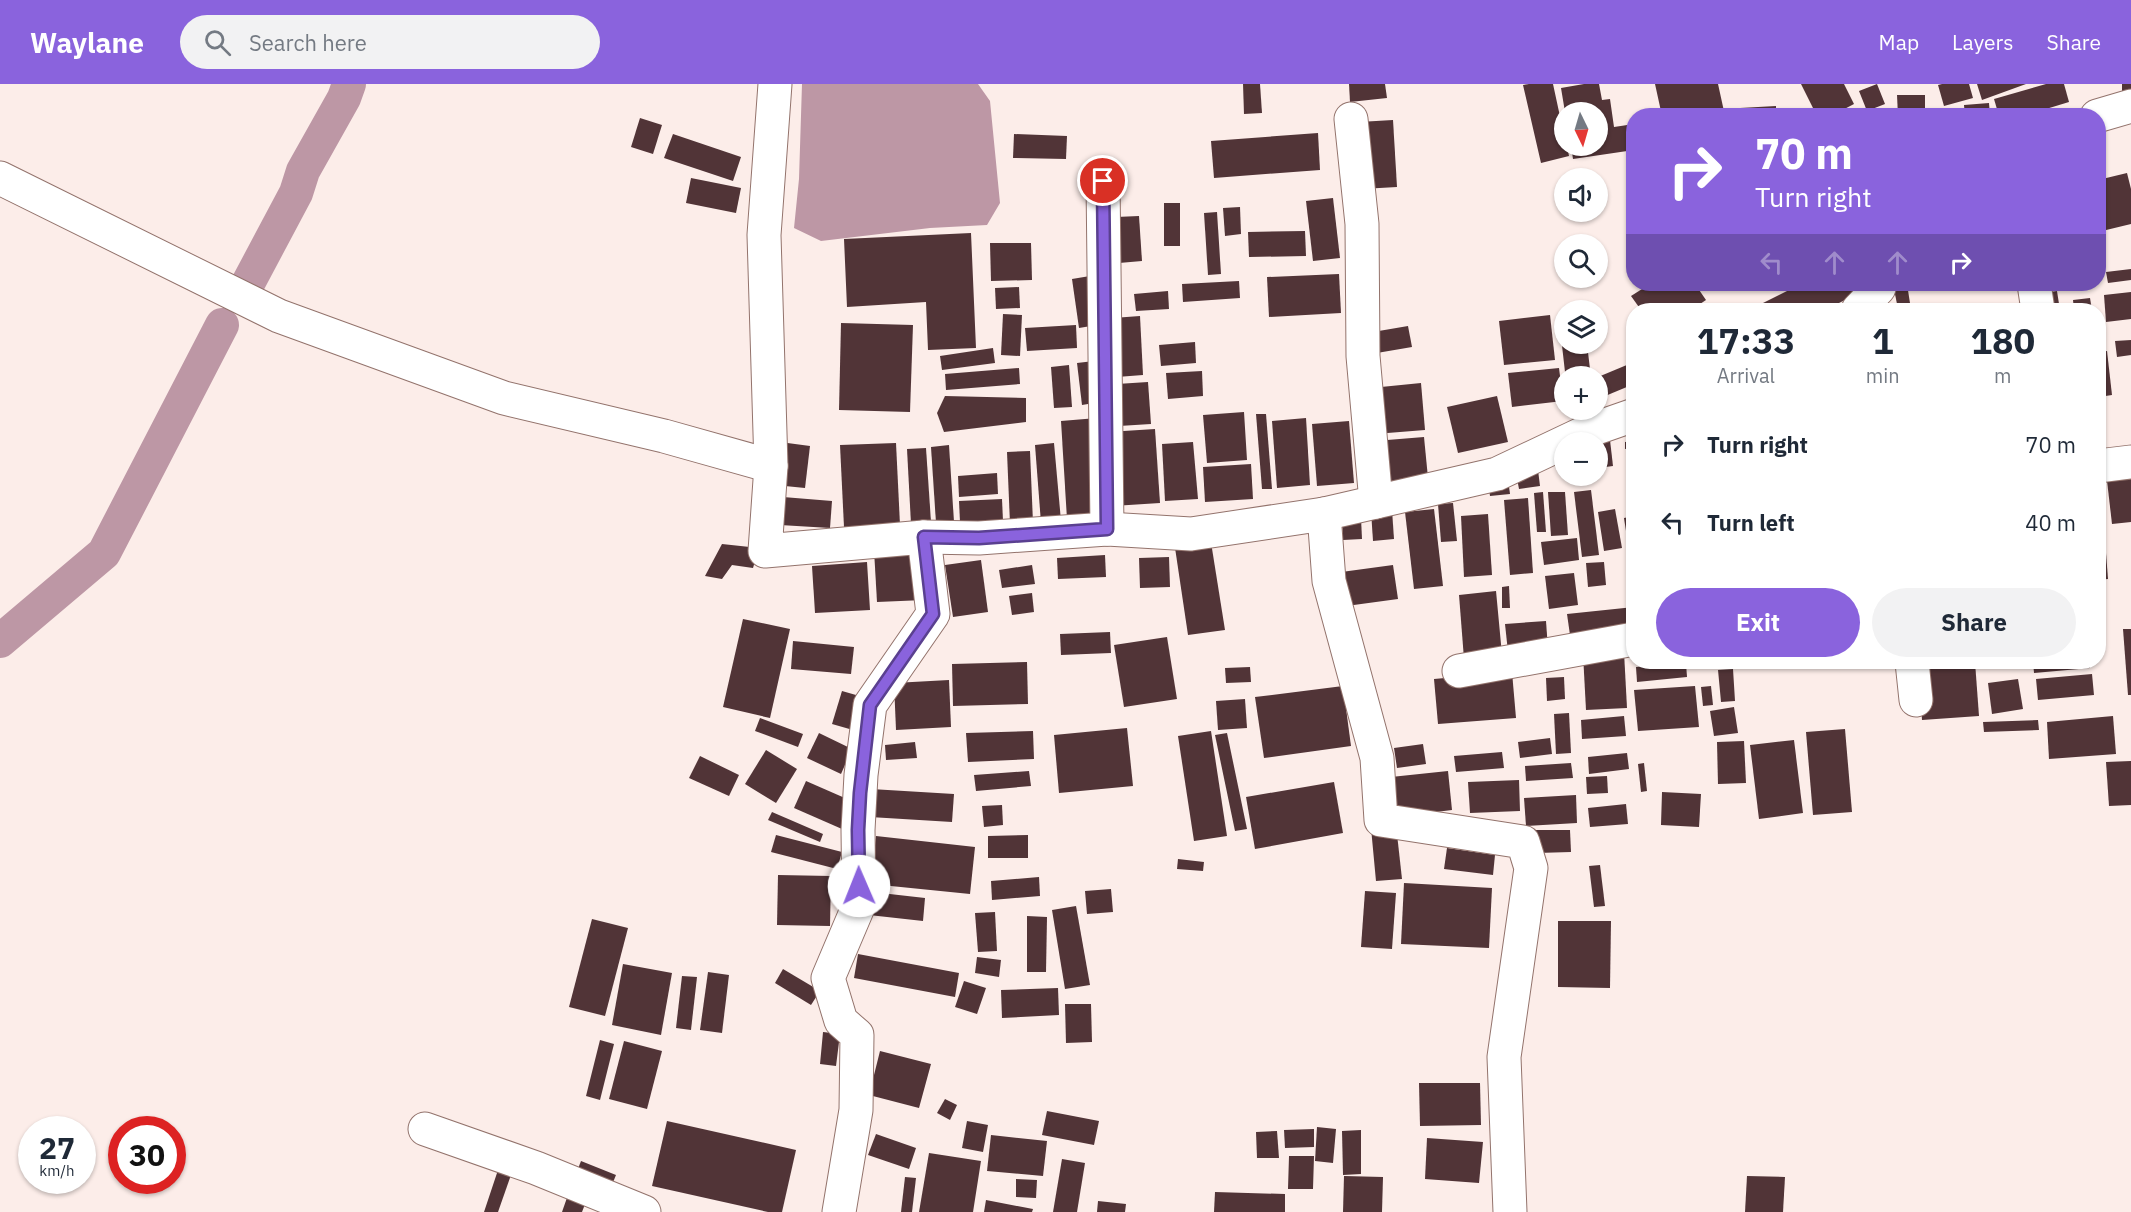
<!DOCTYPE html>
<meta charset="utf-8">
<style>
:root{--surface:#fff;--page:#f2f2f3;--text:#1f2937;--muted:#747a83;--accent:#8a63dd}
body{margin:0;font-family:"IBM Plex Sans",sans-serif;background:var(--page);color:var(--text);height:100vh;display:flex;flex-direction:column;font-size:22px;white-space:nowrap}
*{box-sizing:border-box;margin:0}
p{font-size:20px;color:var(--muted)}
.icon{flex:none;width:33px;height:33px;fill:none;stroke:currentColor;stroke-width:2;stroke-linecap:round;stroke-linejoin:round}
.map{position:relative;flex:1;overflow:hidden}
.drawer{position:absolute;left:1626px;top:219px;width:480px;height:366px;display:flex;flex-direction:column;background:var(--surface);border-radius:24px;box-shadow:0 2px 4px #0004}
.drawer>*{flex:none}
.top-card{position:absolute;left:1626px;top:24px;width:480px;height:183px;border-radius:24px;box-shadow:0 2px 4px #0004;background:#8a63dd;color:#fff;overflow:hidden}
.needle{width:39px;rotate:175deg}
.fabs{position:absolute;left:1554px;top:18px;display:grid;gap:12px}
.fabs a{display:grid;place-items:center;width:54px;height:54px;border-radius:50%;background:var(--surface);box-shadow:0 2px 4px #0004;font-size:30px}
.speed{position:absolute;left:18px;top:1032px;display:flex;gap:12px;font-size:30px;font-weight:700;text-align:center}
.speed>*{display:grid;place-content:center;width:78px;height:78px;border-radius:50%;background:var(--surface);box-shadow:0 2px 4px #0004;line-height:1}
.speed small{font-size:15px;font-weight:400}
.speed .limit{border:9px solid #d22;background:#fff;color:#111}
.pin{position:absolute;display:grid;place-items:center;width:51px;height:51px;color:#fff;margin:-26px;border:3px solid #fff;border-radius:50%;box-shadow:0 2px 6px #0007}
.me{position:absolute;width:66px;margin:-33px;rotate:359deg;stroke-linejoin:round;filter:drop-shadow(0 0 4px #0008)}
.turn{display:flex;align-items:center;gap:21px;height:126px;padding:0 30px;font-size:27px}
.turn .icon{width:78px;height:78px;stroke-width:2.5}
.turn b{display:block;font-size:42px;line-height:51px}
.lanes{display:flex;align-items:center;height:57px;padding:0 30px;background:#0003;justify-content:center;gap:30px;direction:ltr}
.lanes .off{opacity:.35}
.eta{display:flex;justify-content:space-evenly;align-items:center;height:102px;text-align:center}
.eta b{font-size:36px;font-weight:700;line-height:42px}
.action{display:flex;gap:12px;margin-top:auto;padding:12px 30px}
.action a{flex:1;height:69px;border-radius:36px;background:var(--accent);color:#fff;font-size:24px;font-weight:700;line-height:69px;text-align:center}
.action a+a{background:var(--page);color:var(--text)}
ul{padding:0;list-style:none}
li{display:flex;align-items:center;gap:18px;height:78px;padding:0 30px}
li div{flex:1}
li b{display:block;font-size:22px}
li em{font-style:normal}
header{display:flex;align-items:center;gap:36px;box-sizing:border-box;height:84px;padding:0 30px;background:var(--accent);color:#fff}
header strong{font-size:28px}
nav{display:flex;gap:33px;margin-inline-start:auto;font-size:21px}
.search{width:420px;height:54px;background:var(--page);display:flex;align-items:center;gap:15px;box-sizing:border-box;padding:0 21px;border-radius:33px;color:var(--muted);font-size:22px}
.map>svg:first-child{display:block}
</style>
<header>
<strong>Waylane</strong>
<div class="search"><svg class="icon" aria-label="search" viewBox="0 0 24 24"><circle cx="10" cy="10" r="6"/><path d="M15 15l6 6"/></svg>Search here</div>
<nav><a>Map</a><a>Layers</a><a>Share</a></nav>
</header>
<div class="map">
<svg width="2131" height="1128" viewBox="0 0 2131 1128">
<rect width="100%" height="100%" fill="#fcede9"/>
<!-- water -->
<path fill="#bd97a5" d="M802,0h176l12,17 10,102 -13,22 -57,3 -109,13 -27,-13 5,-49z"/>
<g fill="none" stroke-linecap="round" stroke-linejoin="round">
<!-- canal -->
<g stroke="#bd97a5" stroke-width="34">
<path d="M245,205l51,-96 7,-22 41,-73 5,-14"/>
<path d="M0,557l104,-88 118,-228"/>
</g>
</g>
<!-- building -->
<g fill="#513437">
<path d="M1243,0h17l2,29 -18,1z"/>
<path d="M1349,0h36l2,14 -37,4z"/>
<path d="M1529,0h24l11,51v11h3l2,10 -28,7 -18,-78z"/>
<path d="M1584,0h15l3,16 8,-1 4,28 20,-3v26l-61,9 -2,-13h27v-34h-33l-4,-24z"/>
<path d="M1655,0h63l7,32h-63z"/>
<path d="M1801,0h43l10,20 -23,12h-14z"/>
<path d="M1877,0l8,20 -18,7 -8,-20z"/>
<path d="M1942,0h27l4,14 -29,8 -6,-21z"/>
<path d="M1977,0h49l-44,16z"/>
<path d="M2046,0h18l5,18 -46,14h-24l-5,-17z"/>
<rect x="2122" y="0" width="9" height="12"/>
<path d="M1897,11h28v21h-27z"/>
<path d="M1989,19l1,13h-25l-1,-11z"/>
<path d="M1776,22v10h-36v-8z"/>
<path d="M1795,27v5h-13v-4z"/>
<path d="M640,34l22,7 -9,29 -22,-7z"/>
<path d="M1393,36l4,67 -35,2 -3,-67z"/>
<path d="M1318,49l2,37 -106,8 -3,-37z"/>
<path d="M673,50l68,23 -8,24 -69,-23z"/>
<path d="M1014,50l53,2 -1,23 -53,-1z"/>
<path d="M2127,89l4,16v35l-29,7 -4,-13v-38z"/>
<path d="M691,94l50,10 -5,25 -50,-10z"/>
<path d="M1333,114l7,60 -27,3 -7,-60z"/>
<rect x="1164" y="119" width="16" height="43"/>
<path d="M1240,123l1,27 -16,2 -2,-28z"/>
<path d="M1217,128l4,62 -13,1 -4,-62z"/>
<path d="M1139,132l3,45 -23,2 -3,-46z"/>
<path d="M1305,147l1,25 -57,1 -1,-25z"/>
<path d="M971,149l5,115 -48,2 -2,-48 -79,5 -3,-68z"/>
<path d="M990,159h41l1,37 -41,1z"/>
<path d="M2131,185v11l-23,3 -2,-11z"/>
<path d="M1339,190l2,39 -72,4 -2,-40z"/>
<path d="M1090,192l7,49 -18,3 -7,-49z"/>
<path d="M1239,197l1,17 -57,4 -1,-18z"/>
<path d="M1650,200h45l11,16 -15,10h-50l-10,-14z"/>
<path d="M1801,200h49l5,11 -30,15h-76z"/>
<path d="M1893,200h14l3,19 -13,1z"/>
<path d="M1019,203l1,21 -24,1 -1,-21z"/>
<path d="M1168,207l1,18 -33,2 -2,-17z"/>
<path d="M2057,207l2,13 -14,2 -2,-13z"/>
<path d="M2131,208v27l-25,3 -2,-27z"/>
<path d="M2090,214l2,12h-18l-1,-10z"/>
<path d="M2030,217l2,9h-48v-1z"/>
<path d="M1003,230l19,1 -2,41 -19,-1z"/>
<path d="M1550,231l5,45 -51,5 -5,-44z"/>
<path d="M1140,232l3,59 -26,2 -4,-59z"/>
<path d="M1559,235h5v25h23l3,25 -25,3z"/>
<path d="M841,239l72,2 -3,87 -71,-2z"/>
<path d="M1076,241l1,23 -50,3 -2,-23z"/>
<path d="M1408,242l4,21 -41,7 -4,-21z"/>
<path d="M2131,256v15l-14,2 -2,-16z"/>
<path d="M1195,258l1,21 -35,3 -2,-21z"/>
<path d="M993,264l2,15 -53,7 -2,-14z"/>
<path d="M2107,267l5,44 -13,2 -1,-45z"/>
<path d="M1094,277l6,41 -18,3 -5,-42z"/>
<path d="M1634,278v22l-36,15v-22z"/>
<path d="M1069,281l3,42 -18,1 -3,-41z"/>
<path d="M1019,284l1,16 -74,6 -1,-16z"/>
<path d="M1559,284l4,33 -51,6 -4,-34z"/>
<path d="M1202,287l1,25 -35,3 -2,-26z"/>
<path d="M1148,298l3,42 -32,2 -2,-42z"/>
<path d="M1421,299l4,47 -50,4 -4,-46z"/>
<path d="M945,312l81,2v24l-82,10 -7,-19z"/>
<path d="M1497,312l11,46 -50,11 -11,-46z"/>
<path d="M1244,328l3,48 -40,3 -4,-48z"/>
<path d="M1256,330h10l6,75h-10z"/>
<path d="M1097,334l7,98 -37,3 -6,-98z"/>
<path d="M1306,334l4,67 -33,3 -5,-67z"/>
<path d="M1349,337l5,62 -37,3 -5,-62z"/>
<path d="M1155,345l5,74 -47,3 -5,-74z"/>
<path d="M1424,353l4,41 -50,4 -3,-41z"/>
<path d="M1610,356l3,26 -15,2v-26z"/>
<path d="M1634,357v7l-9,1v-7z"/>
<path d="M780,358l30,4 -5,42 -30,-3z"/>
<path d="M1193,358l5,57 -33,2 -3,-57z"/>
<path d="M896,359l4,82 -56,2 -4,-82z"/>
<path d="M1054,359l7,78 -20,2 -6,-78z"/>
<path d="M949,361l5,77 -18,1 -5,-76z"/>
<path d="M926,364l5,74 -20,2 -4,-75z"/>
<path d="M1030,367l3,72 -23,1 -3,-72z"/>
<path d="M1251,380l2,35 -48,3 -2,-35z"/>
<path d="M2131,385v53l-19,2 -6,-52z"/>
<path d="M1538,386l2,16 -21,3 -3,-16z"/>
<path d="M997,389l1,21 -39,3 -1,-21z"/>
<path d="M2098,393h2l3,28 -5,1z"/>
<path d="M1508,395l2,15 -20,2 -2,-13z"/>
<path d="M1591,406l8,65 -17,2 -8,-65z"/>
<path d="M1543,408l3,40h-9l-3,-39z"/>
<path d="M1548,408h17l3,43 -17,1z"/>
<path d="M783,413l49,4 -2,27 -50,-3z"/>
<path d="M1528,414l5,75 -23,2 -6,-75z"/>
<path d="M1002,415l1,22 -43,1 -1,-21z"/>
<path d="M1453,419l4,38 -16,1 -3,-38z"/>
<path d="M1434,425l9,77 -29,3 -9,-77z"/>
<path d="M1615,425l7,39 -18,3 -6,-39z"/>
<path d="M1392,426l2,29 -21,2 -2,-30z"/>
<path d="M1488,430l4,61 -28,2 -3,-61z"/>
<path d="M2098,430h5l5,65 -10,1z"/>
<path d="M1634,432v27l-6,1 -4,-26z"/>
<path d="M1342,434h19l1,21 -19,1z"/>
<path d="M1210,452l15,94 -37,5 -14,-94z"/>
<path d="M1577,454l2,22 -35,5 -3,-23z"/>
<path d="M722,460l37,4 -6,20 -21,-3 -10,14 -17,-3z"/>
<path d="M921,464l3,52 -47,2 -3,-52z"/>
<path d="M1105,471l1,22 -48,2 -1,-21z"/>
<path d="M1169,473l1,30 -30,1 -1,-30z"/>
<path d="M981,476l7,52 -35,5 -8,-52z"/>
<path d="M867,478l3,48 -55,3 -3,-47z"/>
<path d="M1604,478l2,23 -18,2 -2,-24z"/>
<path d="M1032,481l3,19 -33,4 -3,-18z"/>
<path d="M1393,481l5,34 -59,8 -5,-34z"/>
<path d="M1574,489l4,32 -29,4 -4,-33z"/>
<path d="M1509,502l1,22h-8v-21z"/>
<path d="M1496,507l6,64 -38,4 -5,-64z"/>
<path d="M1032,509l2,19 -22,3 -3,-19z"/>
<path d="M1634,523v21l-64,7 -3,-21z"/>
<path d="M743,535l47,10 -20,89 -47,-11z"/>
<path d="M1546,537l2,28 -40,3 -3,-28z"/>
<path d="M2123,545h8v66h-3z"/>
<path d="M1110,548l1,21 -50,2 -1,-21z"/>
<path d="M1167,553l10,62 -53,8 -10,-62z"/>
<path d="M793,557l61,6 -3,27 -60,-5z"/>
<path d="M1624,568l3,56 -41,2 -3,-56z"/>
<path d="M1027,578l1,42 -75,2 -1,-42z"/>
<path d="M1918,578h57l4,54 -57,4z"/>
<path d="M1986,578h36v1l-35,5z"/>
<path d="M2033,578h56l1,6 -56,5z"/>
<path d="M1686,579l1,14 -50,5 -1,-15z"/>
<path d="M1250,583l1,15 -25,1 -1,-15z"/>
<path d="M1733,585l2,32 -14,1 -3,-32z"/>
<path d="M1512,588l4,46 -78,6 -4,-45z"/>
<path d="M2092,590l2,21 -56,5 -2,-21z"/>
<path d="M1564,593l1,22 -18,2 -1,-23z"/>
<path d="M2018,595l5,30 -31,5 -4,-31z"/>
<path d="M949,596l2,47 -55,3 -2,-47z"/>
<path d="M1343,602l8,60 -87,12 -9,-61z"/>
<path d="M1695,602l4,41 -61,4 -4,-41z"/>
<path d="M1711,602l2,19 -10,1 -2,-19z"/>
<path d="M842,607l21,6 -10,33 -21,-6z"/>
<path d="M1245,615l2,29 -29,2 -2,-29z"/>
<path d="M1734,623l4,26 -24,3 -4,-25z"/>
<path d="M1569,629l2,40 -15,1 -2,-40z"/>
<path d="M1624,632l2,20 -44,3 -1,-19z"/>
<path d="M2113,632l3,38 -67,5 -2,-37z"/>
<path d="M760,634l43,16 -5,13 -43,-16z"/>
<path d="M2038,636l1,10 -55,2 -1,-10z"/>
<path d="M1127,644l6,58 -74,7 -5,-58z"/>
<path d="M1845,645l7,83 -39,3 -7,-83z"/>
<path d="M1033,647l1,28 -66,3 -2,-29z"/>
<path d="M1211,647l16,105 -33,5 -16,-105z"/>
<path d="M819,649l33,16 -11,25 -34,-16z"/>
<path d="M1227,649l20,96 -12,2 -20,-96z"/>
<path d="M1550,654l2,16 -32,4 -2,-16z"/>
<path d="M1794,656l9,73 -44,6 -9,-74z"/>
<path d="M1744,657l2,42 -28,1 -1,-42z"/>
<path d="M915,658l2,16 -31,2 -1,-15z"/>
<path d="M1423,660l3,20 -29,4 -3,-20z"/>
<path d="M766,666l31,19 -21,34 -31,-19z"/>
<path d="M1502,668l2,16 -48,4 -2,-16z"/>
<path d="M1627,669l2,16 -40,5 -1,-17z"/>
<path d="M700,672l39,19 -10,21 -40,-18z"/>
<path d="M2131,677v44l-22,1 -3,-44z"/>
<path d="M1571,679l2,15 -47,3 -1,-15z"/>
<path d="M1644,679l3,28 -6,1 -3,-28z"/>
<path d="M1029,687l2,15 -55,5 -2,-16z"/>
<path d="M1448,687l4,39 -57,7 -4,-40z"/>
<path d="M1607,692l1,17 -21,1 -1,-17z"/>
<path d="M1519,696l1,31 -50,2 -2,-31z"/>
<path d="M806,697l48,21 -12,27 -48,-21z"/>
<path d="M1334,698l9,51 -88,16 -9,-52z"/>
<path d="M871,705l83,5 -2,28 -82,-5z"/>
<path d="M1662,708l39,2 -2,33 -38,-2z"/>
<path d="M1576,711l1,28 -51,3 -2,-28z"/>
<path d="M1626,720l2,20 -38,3 -2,-19z"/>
<path d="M1002,721l1,20 -19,2 -2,-21z"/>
<path d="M772,728l51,22 -3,8 -52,-22z"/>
<path d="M1396,741l6,54 -26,2 -5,-53z"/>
<path d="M1536,746h34l1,22 -34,1z"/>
<path d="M776,751l66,17 -5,17 -66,-17z"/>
<path d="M1028,751v23h-40v-22z"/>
<path d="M876,752l99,11 -5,47 -99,-10z"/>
<path d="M1447,764l48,7 -2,20 -49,-6z"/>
<path d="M1178,775l26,3 -1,9 -26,-2z"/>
<path d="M1600,781l5,41 -11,1 -5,-41z"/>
<path d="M778,791l53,1 -1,50 -53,-1z"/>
<path d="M1039,793l1,19 -48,4 -1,-19z"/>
<path d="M1404,799l88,5 -3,60 -88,-4z"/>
<path d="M1111,805l2,23 -26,2 -2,-23z"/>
<path d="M1365,807l31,2 -4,56 -31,-2z"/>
<path d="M872,808l53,6 -2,23 -54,-6z"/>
<path d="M1076,822l14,79 -25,4 -13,-79z"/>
<path d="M995,828l2,39 -19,1 -3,-39z"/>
<path d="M1027,832l20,1 -1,55h-19z"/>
<path d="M592,835l36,9 -23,88 -36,-9z"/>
<path d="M1558,837h53l-1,67 -52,-1z"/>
<path d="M858,870l101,19 -4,24 -101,-19z"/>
<path d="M977,873l24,3 -2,17 -24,-4z"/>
<path d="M623,880l49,9 -11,62 -49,-10z"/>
<path d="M783,885l37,22 -9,14 -36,-22z"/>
<path d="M708,888l21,3 -7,58 -22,-3z"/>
<path d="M682,892l15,1 -6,53 -15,-2z"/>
<path d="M964,897l22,7 -9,26 -22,-7z"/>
<path d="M1058,904l1,27 -57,3 -1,-28z"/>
<path d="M1065,920h26l1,38 -26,1z"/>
<path d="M823,948l17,2 -4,32 -16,-2z"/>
<path d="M600,956l14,4 -14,56 -14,-4z"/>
<path d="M624,957l38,10 -15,58 -38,-10z"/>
<path d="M880,967l51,13 -12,44 -50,-13z"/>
<path d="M1419,999h61l1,42 -61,1z"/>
<path d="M945,1015l12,6 -7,15 -13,-7z"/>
<path d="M1047,1027l52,10 -5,24 -52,-10z"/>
<path d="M667,1037l129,29 -14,62h-14l-116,-26z"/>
<path d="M967,1037l21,4 -5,27 -21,-4z"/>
<path d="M1317,1043l19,2 -3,34 -18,-2z"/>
<path d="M1314,1045v18l-29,1 -1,-18z"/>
<path d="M1361,1046v44l-18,1 -1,-44z"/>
<path d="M1277,1047l2,27h-22l-1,-26z"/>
<path d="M876,1050l40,14 -7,21 -41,-14z"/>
<path d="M991,1051l56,6 -4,35 -56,-5z"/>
<path d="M1427,1054l56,4 -4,41 -54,-4z"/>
<path d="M929,1069l52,8 -8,51h-54z"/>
<path d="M1289,1072h25l-1,33h-25z"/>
<path d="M1062,1075l23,4 -8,49h-24z"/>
<path d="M581,1077l35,14 -7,17 -35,-13z"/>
<path d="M499,1083l13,5 -14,40h-14z"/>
<path d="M1344,1092l39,1 -1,35h-39z"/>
<path d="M1747,1092l38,1 -2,35h-38z"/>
<path d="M905,1093l11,1 -4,34h-11z"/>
<path d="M1016,1095l21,1 -1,18 -20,-1z"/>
<path d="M569,1108l18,7 -5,13h-20z"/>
<path d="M1215,1108l70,2v18h-71z"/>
<path d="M986,1116l47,9 -1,3h-48z"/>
<path d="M1098,1117l28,3 -1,8h-28z"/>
</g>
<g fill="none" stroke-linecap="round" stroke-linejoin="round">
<defs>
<g id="minor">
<path d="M775,0l-11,151 7,231 -6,85 159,-14 55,1 128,-9 84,5 133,-20 173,-40 91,-43 46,-16"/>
<path d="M2097,32l34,-10"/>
<path d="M1351,35l11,105 1,132 13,146"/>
<path d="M0,94l279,138 225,82 160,38 107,30"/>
<path d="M1103,97l4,348"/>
<path d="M2034,200l4,26"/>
<path d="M1858,226l21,-22 1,-4"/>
<path d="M2098,382l33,-4"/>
<path d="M1324,430l5,67 48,177 4,62 142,22 8,26 -27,189 6,155"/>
<path d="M1912,578l4,38"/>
<path d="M1459,587l175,-32"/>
<path d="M425,1045l111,39 108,44"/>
<path d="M839,1128l17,-102 1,-75 -16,-14 -13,-43 31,-73 -1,-75 3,-55 9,-70 63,-91 -9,-77"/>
</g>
</defs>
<!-- minor casing -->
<use href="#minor" stroke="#93736c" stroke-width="35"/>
<!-- minor -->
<use href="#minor" stroke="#fff" stroke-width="33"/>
</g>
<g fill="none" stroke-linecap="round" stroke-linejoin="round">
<defs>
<path id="route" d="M859,802l-1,-56 2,-37 10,-88 63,-91 -9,-77 55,1 128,-9 -4,-348"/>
</defs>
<!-- route casing -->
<use href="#route" stroke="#5a4090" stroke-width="15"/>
<!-- route -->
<use href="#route" stroke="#8a63dd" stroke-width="10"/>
</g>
</svg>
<div class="fabs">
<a><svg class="needle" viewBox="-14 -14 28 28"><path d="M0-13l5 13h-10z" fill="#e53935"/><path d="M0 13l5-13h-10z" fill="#747a83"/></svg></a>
<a><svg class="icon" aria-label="sound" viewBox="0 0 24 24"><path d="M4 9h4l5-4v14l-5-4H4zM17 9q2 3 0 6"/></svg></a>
<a><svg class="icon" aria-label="search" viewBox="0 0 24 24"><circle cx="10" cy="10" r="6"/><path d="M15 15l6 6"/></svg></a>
<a><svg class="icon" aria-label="layers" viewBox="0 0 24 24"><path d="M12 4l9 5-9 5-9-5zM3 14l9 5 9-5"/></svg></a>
<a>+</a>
<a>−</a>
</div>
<div class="speed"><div>27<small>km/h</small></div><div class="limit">30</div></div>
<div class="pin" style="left:1103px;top:97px;background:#d93025"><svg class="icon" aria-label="arrive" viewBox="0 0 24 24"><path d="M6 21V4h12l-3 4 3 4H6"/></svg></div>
<svg class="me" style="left:859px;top:802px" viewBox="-20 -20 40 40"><circle r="19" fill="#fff"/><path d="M0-13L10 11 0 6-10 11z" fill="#8a63dd"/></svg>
<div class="top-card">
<div class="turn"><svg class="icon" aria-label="right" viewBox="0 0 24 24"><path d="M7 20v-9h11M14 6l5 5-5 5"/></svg><div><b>70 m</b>Turn right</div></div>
<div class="lanes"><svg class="icon off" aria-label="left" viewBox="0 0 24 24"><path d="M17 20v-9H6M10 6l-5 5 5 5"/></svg><svg class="icon off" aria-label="ahead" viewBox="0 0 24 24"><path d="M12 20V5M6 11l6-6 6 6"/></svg><svg class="icon off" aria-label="ahead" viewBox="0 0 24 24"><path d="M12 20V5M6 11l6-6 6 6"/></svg><svg class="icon" aria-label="right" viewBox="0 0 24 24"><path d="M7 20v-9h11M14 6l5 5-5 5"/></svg></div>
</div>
<section class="drawer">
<div class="eta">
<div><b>17:33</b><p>Arrival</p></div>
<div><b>1</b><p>min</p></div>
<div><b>180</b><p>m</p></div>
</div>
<ul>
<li><svg class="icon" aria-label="right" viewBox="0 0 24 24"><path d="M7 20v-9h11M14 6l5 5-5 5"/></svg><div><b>Turn right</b></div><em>70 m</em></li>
<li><svg class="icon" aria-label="left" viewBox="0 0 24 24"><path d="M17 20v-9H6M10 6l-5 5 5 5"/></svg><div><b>Turn left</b></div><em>40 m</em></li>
</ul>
<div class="action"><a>Exit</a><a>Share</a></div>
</section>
</div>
